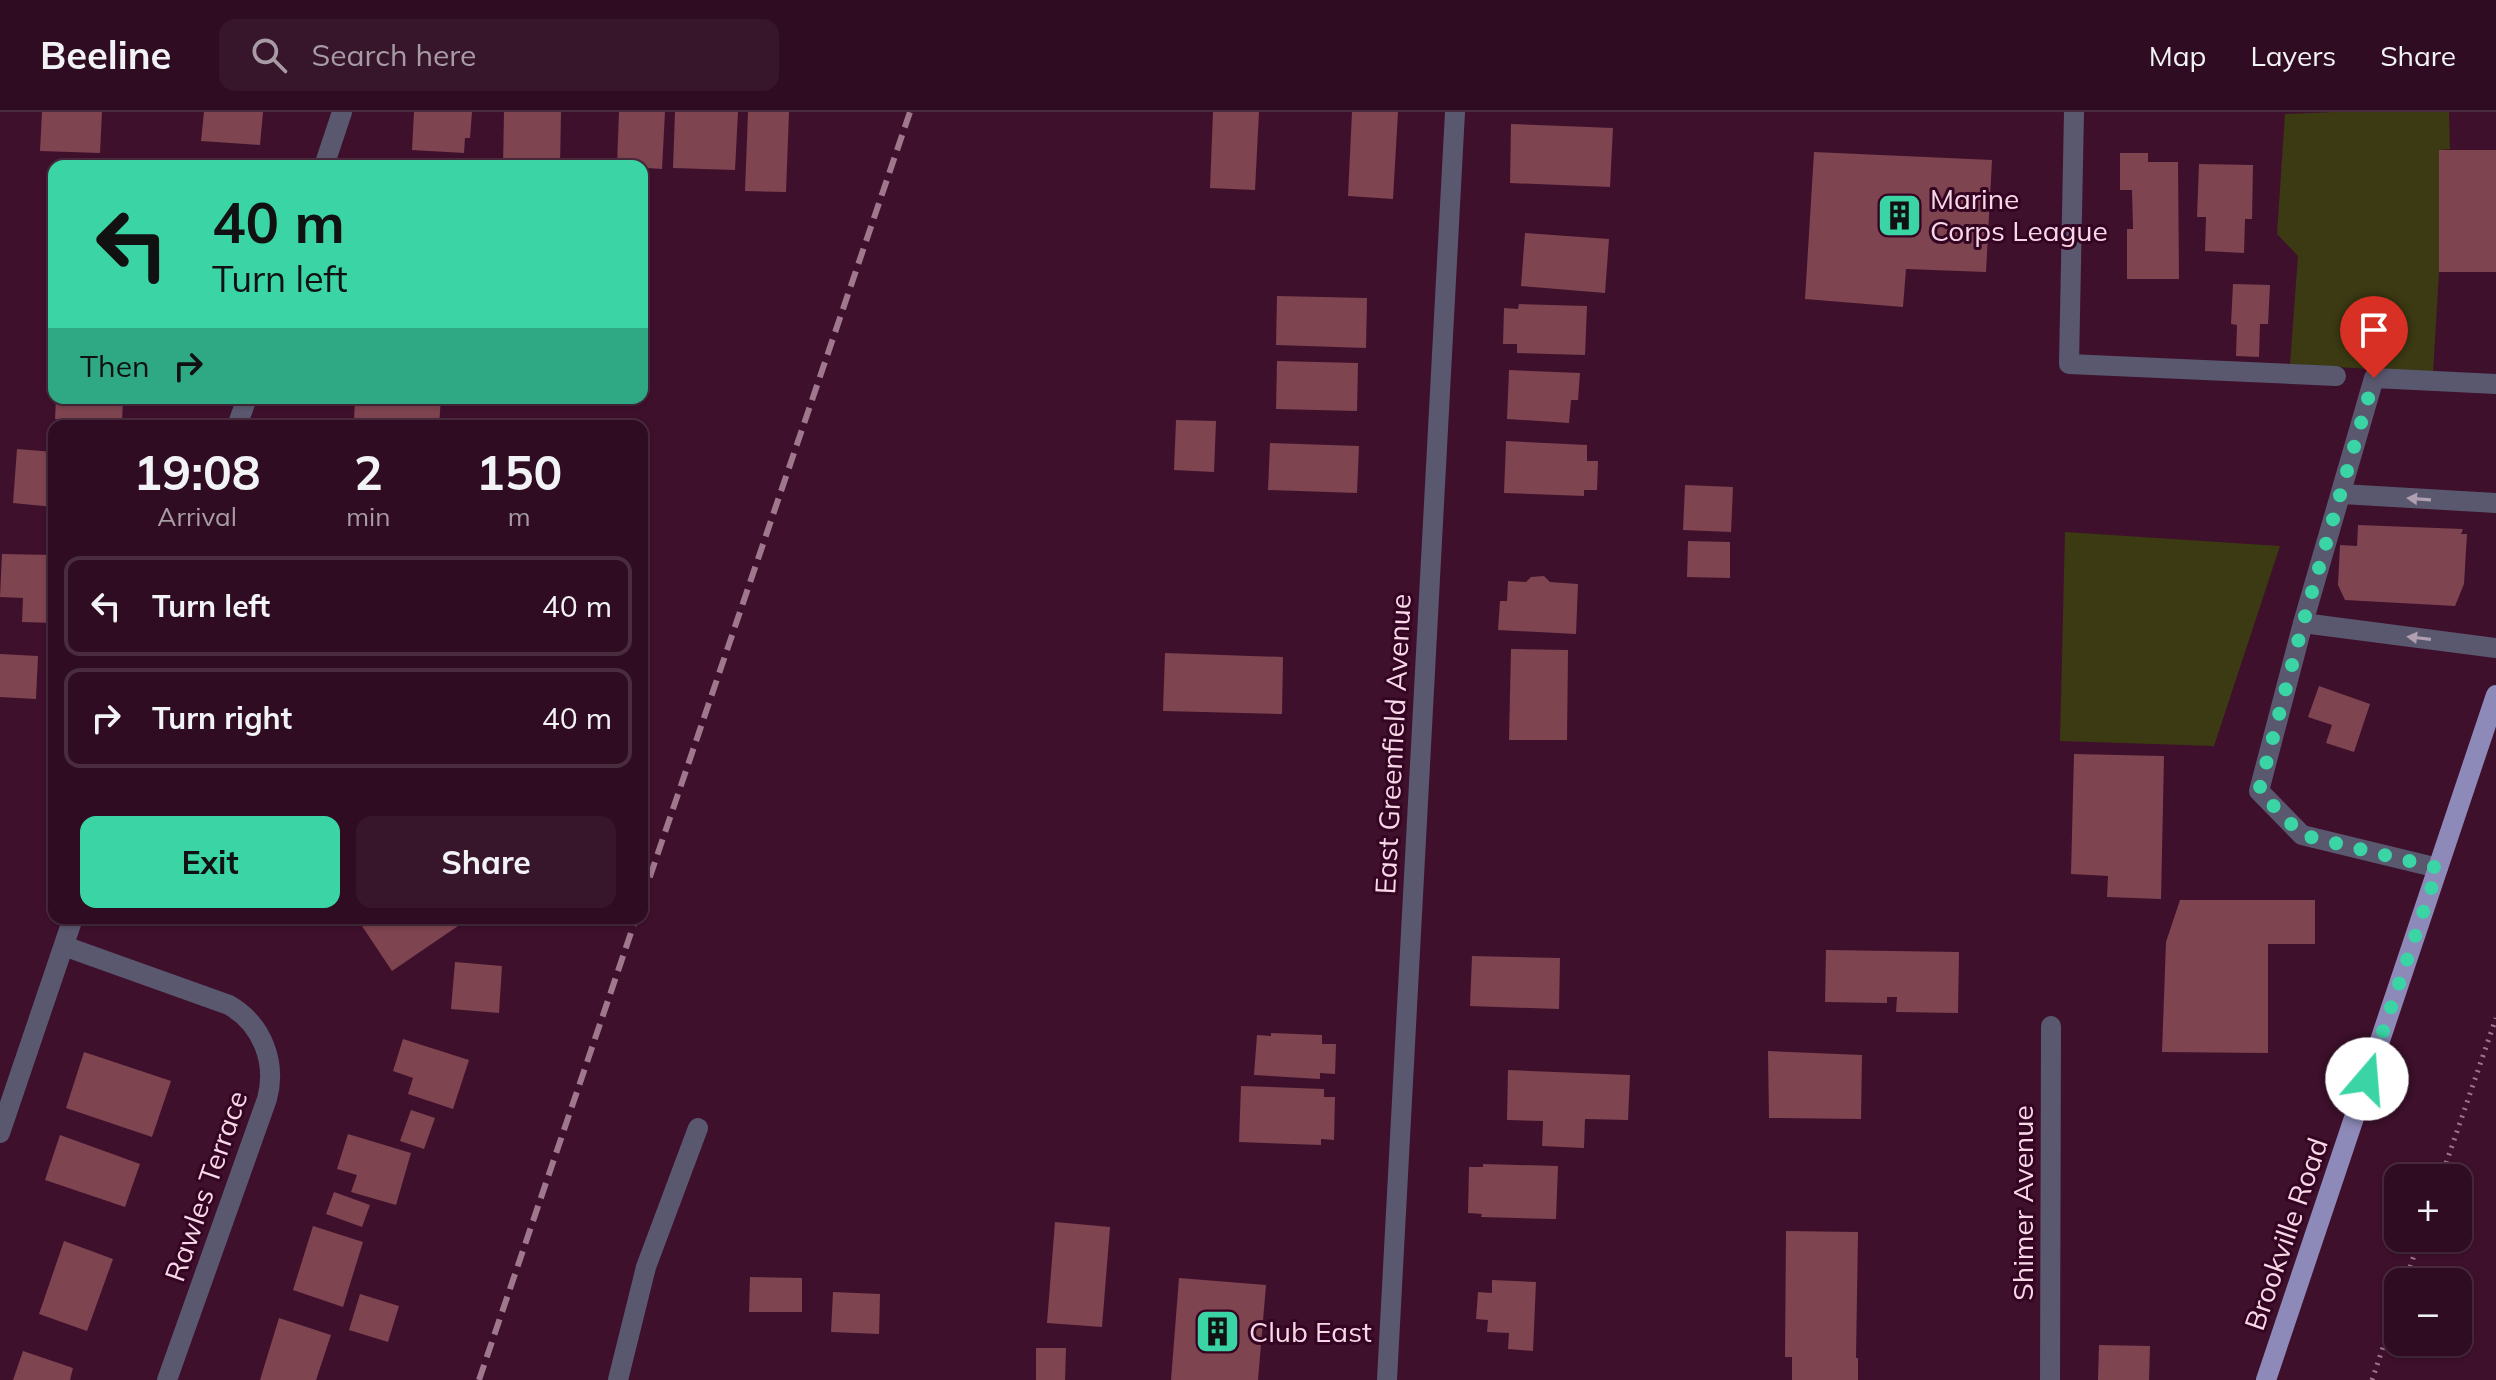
<!DOCTYPE html>
<meta charset="utf-8">
<style>
:root{--surface:#2f0c21;--page:#37152a;--text:#f1f3f6;--muted:#a79ba5;--line:#4a2c3f;--accent:#3ad4a5}
body{margin:0;font-family:Mulish,sans-serif;background:var(--page);color:var(--text);height:100vh;display:flex;flex-direction:column;font-size:30px;white-space:nowrap}
*{box-sizing:border-box;margin:0}
p{font-size:26px;color:var(--muted)}
.icon{flex:none;width:44px;height:44px;fill:none;stroke:currentColor;stroke-width:2;stroke-linecap:round;stroke-linejoin:round}
.map{position:relative;flex:1;overflow:hidden}
.sheet{position:absolute;left:48px;top:308px;width:600px;height:504px;display:flex;flex-direction:column;background:var(--surface);border-radius:16px;box-shadow:0 2px 6px #0004,0 0 0 2px var(--line)}
.sheet>*{flex:none}
.top-card{position:absolute;left:48px;top:48px;width:600px;height:244px;border-radius:16px;box-shadow:0 2px 6px #0004,0 0 0 2px var(--line);background:#3ad4a5;color:#111;overflow:hidden}
.tools{position:absolute;left:2384px;top:1052px;display:grid;gap:16px}
.tools a{display:grid;place-items:center;width:88px;height:88px;border-radius:16px;background:var(--surface);box-shadow:0 2px 6px #0004,0 0 0 2px var(--line);font-size:40px}
.pin{position:absolute;display:grid;place-items:center;width:68px;height:68px;color:#fff;margin:-82px -34px;border-radius:50% 50% 50% 0;rotate:-45deg;box-shadow:0 0 8px #0007}
.pin .icon{rotate:45deg}
.me{position:absolute;width:88px;margin:-44px;rotate:18deg;stroke-linejoin:round;filter:drop-shadow(0 0 6px #0008)}
.turn{display:flex;align-items:center;gap:28px;height:168px;padding:0 32px;font-size:36px}
.turn .icon{width:104px;height:104px;stroke-width:2.5}
.turn b{display:block;font-size:56px;line-height:68px}
.then{display:flex;align-items:center;height:76px;padding:0 32px;background:#0003;gap:16px;font-size:30px}
.eta{display:flex;justify-content:space-evenly;align-items:center;height:136px;text-align:center}
.eta b{font-size:48px;font-weight:700;line-height:56px}
.button{display:flex;gap:16px;margin-top:auto;padding:16px 32px}
.button a{flex:1;height:92px;border-radius:16px;background:var(--accent);color:#111;font-size:32px;font-weight:700;line-height:92px;text-align:center}
.button a+a{background:var(--page);color:var(--text)}
ul{padding:0;list-style:none}
li{display:flex;align-items:center;gap:24px;height:100px;margin:0 16px 12px;padding:0 16px;border:4px solid var(--line);border-radius:16px}
li div{flex:1}
li b{display:block;font-size:30px}
li em{font-style:normal}
header{display:flex;align-items:center;gap:48px;box-sizing:border-box;height:112px;padding:0 40px;background:var(--surface);border-bottom:2px solid var(--line)}
header strong{font-size:38px}
nav{display:flex;gap:44px;margin-inline-start:auto;font-size:28px}
.search{width:560px;height:72px;background:var(--page);display:flex;align-items:center;gap:20px;box-sizing:border-box;padding:0 28px;border-radius:16px;color:var(--muted);font-size:30px}
.map>svg:first-child{display:block}
</style>
<header>
<strong>Beeline</strong>
<div class="search"><svg class="icon" aria-label="search" viewBox="0 0 24 24"><circle cx="10" cy="10" r="6"/><path d="M15 15l6 6"/></svg>Search here</div>
<nav><a>Map</a><a>Layers</a><a>Share</a></nav>
</header>
<div class="map">
<svg width="2496" height="1268" viewBox="0 0 2496 1268">
<rect width="100%" height="100%" fill="#3f102c"/>
<!-- green -->
<g fill="#3b3a13">
<path d="M2334,0h115l1,37 -11,1v122l-6,101 -143,-9 8,-108 -21,-22 8,-120z"/>
<path d="M2065,420l215,14 -66,200 -154,-5z"/>
</g>
<!-- building -->
<g fill="#7e4450">
<path d="M42,0h60l-2,41 -60,-2z"/>
<path d="M204,0h59l-3,33 -59,-4z"/>
<path d="M414,0h58l-2,26h-5l-1,15 -52,-3z"/>
<path d="M504,0h57l-1,54h-57z"/>
<path d="M619,0h46l-3,57 -45,-3z"/>
<path d="M675,0h63l-3,58 -62,-2z"/>
<path d="M748,0h41l-3,80 -41,-1z"/>
<path d="M1213,0h46l-4,78 -45,-2z"/>
<path d="M1352,0h46l-5,87 -45,-3z"/>
<path d="M1511,12l102,4 -3,59 -100,-4z"/>
<rect x="2439" y="38" width="57" height="122"/>
<path d="M1814,40l178,8 -6,112 -80,-3 -3,38 -98,-8z"/>
<path d="M2120,41h28v9h30l1,117h-52v-50h6l-1,-39h-12z"/>
<path d="M2199,52l54,1 -1,54h-7l-1,34 -39,-2 1,-34h-9z"/>
<path d="M1525,121l84,6 -4,54 -84,-7z"/>
<path d="M2233,172l37,1 -2,39h-8l-1,33 -23,-1 1,-31 -6,-1z"/>
<path d="M1277,184l90,2 -1,50 -90,-3z"/>
<path d="M1519,192l68,2 -2,49 -68,-2v-9h-14l1,-36 14,1z"/>
<path d="M1277,249l81,2 -1,48 -81,-2z"/>
<path d="M1509,258l71,3 -2,27h-7l-2,23 -62,-4z"/>
<path d="M56,286h67l-1,25 -67,-4z"/>
<path d="M355,286h86l-2,28 -85,-6z"/>
<path d="M1176,308l40,1 -2,51 -40,-2z"/>
<path d="M1506,329l81,4v16h11l-1,29h-13v6l-80,-3z"/>
<path d="M1270,331l89,3 -2,47 -89,-3z"/>
<path d="M17,337l37,3v55l-41,-4z"/>
<path d="M1685,373l48,2 -2,45 -48,-2z"/>
<path d="M2358,413l105,4 -2,5h6l-3,50 -9,22 -110,-6 -7,-15 2,-40 17,1z"/>
<path d="M1688,429l42,1v36l-43,-1z"/>
<path d="M2,442l52,1v68l-32,-1 1,-24 -23,-1z"/>
<path d="M1544,464l6,6 28,2 -2,50 -78,-4 2,-29h7l1,-20 18,1 5,-5z"/>
<path d="M1511,537l57,1 -1,90h-58z"/>
<path d="M1165,541l118,4 -1,57 -119,-3z"/>
<path d="M0,542l38,2 -2,43 -36,-2z"/>
<path d="M2319,574l51,18 -16,48 -28,-9 6,-18 -24,-8z"/>
<path d="M2074,642l90,2 -3,143 -54,-2 1,-21 -37,-2z"/>
<path d="M2180,788h135v44h-47v109l-106,-1 4,-110z"/>
<path d="M367,806h86l5,8 -66,45 -32,-48z"/>
<path d="M1826,838l133,2 -1,61 -62,-1 1,-15h-10v6l-62,-1z"/>
<path d="M1472,844l88,2 -1,51 -89,-3z"/>
<path d="M455,850l47,4 -3,47 -48,-4z"/>
<path d="M1271,921l51,2v9h14l-1,30 -15,-1v6l-66,-4 3,-40 14,1z"/>
<path d="M403,927l66,21 -16,49 -45,-15 5,-16 -20,-7z"/>
<path d="M1768,939l94,4 -1,64 -92,-1z"/>
<path d="M84,940l87,29 -19,56 -86,-29z"/>
<path d="M1508,958l122,5 -2,45 -43,-1 -1,29 -42,-2 1,-25 -36,-1z"/>
<path d="M1241,974l83,3v8h11l-1,43 -13,-1v6l-82,-3z"/>
<path d="M411,998l24,8 -11,31 -24,-8z"/>
<path d="M348,1022l63,19 -15,52 -45,-13 6,-17 -20,-6z"/>
<path d="M60,1023l80,29 -15,43 -80,-27z"/>
<path d="M1483,1052l75,2 -2,53 -75,-2 1,-3 -14,-1 1,-46h14z"/>
<path d="M334,1080l36,13 -8,22 -36,-13z"/>
<path d="M1055,1110l55,5 -8,100 -55,-4z"/>
<path d="M313,1114l50,16 -20,65 -50,-17z"/>
<path d="M1786,1119l72,1 -2,126h2v22h-66v-23h-7z"/>
<path d="M64,1129l49,18 -26,72 -48,-17z"/>
<path d="M750,1165l52,1v34h-53z"/>
<path d="M1179,1166l87,7 -8,95h-87z"/>
<path d="M1492,1168l44,2 -3,69 -25,-2 1,-16 -22,-1 1,-12 -12,-1 2,-27 14,1z"/>
<path d="M833,1180l47,2 -1,40 -48,-2z"/>
<path d="M360,1182l39,12 -11,36 -39,-12z"/>
<path d="M279,1206l52,17 -15,45h-56z"/>
<path d="M2099,1233l51,1 -1,34h-51z"/>
<path d="M1036,1236h30l-1,32h-29z"/>
<path d="M23,1239l50,17 -3,12h-57z"/>
</g>
<g fill="none" stroke-linecap="round" stroke-linejoin="round">
<!-- path -->
<g stroke="#9c758a" stroke-width="5" stroke-dasharray="2 6" stroke-linecap="butt">
<path d="M2441,1066l55,-160"/>
<path d="M2405,1170l15,-44"/>
<path d="M2372,1268l26,-77"/>
</g>
<!-- minor -->
<g stroke="#59586f" stroke-width="20">
<path d="M2074,0l-5,252 267,12"/>
<path d="M324,54l18,-54"/>
<path d="M237,314l10,-28"/>
<path d="M2342,382l154,9"/>
<path d="M2303,511l193,25"/>
<path d="M2438,756l-136,-33 -43,-44 44,-168 71,-245 122,6"/>
<path d="M64,834l165,59c33,19 48,57 38,94l-100,281"/>
<path d="M0,1021l73,-215"/>
<path d="M618,1268l28,-113 52,-139"/>
<path d="M1387,1268l68,-1268"/>
<path d="M2050,1268l1,-354"/>
</g>
<!-- major -->
<path stroke="#8d8ab9" stroke-width="20" d="M2266,1268l230,-685"/>
<!-- rail -->
<g stroke="#9f788d" stroke-width="6" stroke-dasharray="16 8" stroke-linecap="butt">
<path d="M642,788l268,-788"/>
<path d="M479,1268l157,-462"/>
</g>
</g>
<!-- one-way arrows -->
<defs><path id="oneway-solid" d="M-6-.8H1V-3.2L6.5 0L1 3.2V.8H-6Z" transform="scale(2)"/></defs>
<g fill="#b09eb1">
<use href="#oneway-solid" transform="translate(2419 387) rotate(-176)"/>
<use href="#oneway-solid" transform="translate(2419 526) rotate(-173)"/>
</g>
<g fill="none" stroke-linecap="round" stroke-linejoin="round">
<!-- route -->
<path stroke="#3ad4a5" stroke-width="14" stroke-dasharray="0 25.2" d="M2367,967l71,-211 -136,-33 -43,-44 44,-168 71,-245"/>
</g>
<!-- icons -->
<defs>
<symbol id="building-square" viewBox="-11 -11 22 22"><rect x="-9" y="-9" width="18" height="18" rx="4" fill="#3ad4a5" stroke="#340522"/><path d="M-4-6H4V6H1V3H-1V6H-4ZM-2.5-4.3h1.7v1.8h-1.7ZM.8-4.3h1.7v1.8H.8ZM-2.5-1h1.7V.8h-1.7ZM.8-1h1.7V.8H.8Z" fill="#111"/></symbol>
</defs>
<g fill-rule="evenodd">
<use href="#building-square" x="1874" y="78" width="51" height="51"/>
<use href="#building-square" x="1192" y="1194" width="51" height="51"/>
</g>
<g text-anchor="middle" stroke-width="6" stroke-linejoin="round" paint-order="stroke">
<!-- poi labels -->
<g font-size="28" fill="#f8d8e7" stroke="#340522" text-anchor="start">
<text x="1930" y="97">Marine<tspan x="1930" dy="32">Corps League</tspan></text>
<text x="1249" y="1230">Club East</text>
</g>
<!-- street labels -->
<g font-size="28" fill="#f8d8e7" stroke="#340522">
<text transform="translate(1393 632) rotate(-87)" y="10">East Greenfield Avenue</text>
<text transform="translate(206 1074) rotate(-71)" y="10">Rawles Terrace</text>
<text transform="translate(2023 1091) rotate(-90)" y="10">Shimer Avenue</text>
<text transform="translate(2286 1122) rotate(-71)" y="10">Brookville Road</text>
</g>
</g>
</svg>
<div class="tools">
<a>+</a>
<a>−</a>
</div>
<div class="pin" style="left:2374px;top:266px;background:#d93025"><svg class="icon" aria-label="arrive" viewBox="0 0 24 24"><path d="M6 21V4h12l-3 4 3 4H6"/></svg></div>
<svg class="me" style="left:2367px;top:967px" viewBox="-20 -20 40 40"><circle r="19" fill="#fff"/><path d="M0-13L10 11 0 6-10 11z" fill="#3ad4a5"/></svg>
<div class="top-card">
<div class="turn"><svg class="icon" aria-label="left" viewBox="0 0 24 24"><path d="M17 20v-9H6M10 6l-5 5 5 5"/></svg><div><b>40 m</b>Turn left</div></div>
<div class="then">Then<svg class="icon" aria-label="right" viewBox="0 0 24 24"><path d="M7 20v-9h11M14 6l5 5-5 5"/></svg></div>
</div>
<section class="sheet">
<div class="eta">
<div><b>19:08</b><p>Arrival</p></div>
<div><b>2</b><p>min</p></div>
<div><b>150</b><p>m</p></div>
</div>
<ul>
<li><svg class="icon" aria-label="left" viewBox="0 0 24 24"><path d="M17 20v-9H6M10 6l-5 5 5 5"/></svg><div><b>Turn left</b></div><em>40 m</em></li>
<li><svg class="icon" aria-label="right" viewBox="0 0 24 24"><path d="M7 20v-9h11M14 6l5 5-5 5"/></svg><div><b>Turn right</b></div><em>40 m</em></li>
</ul>
<div class="button"><a>Exit</a><a>Share</a></div>
</section>
</div>
